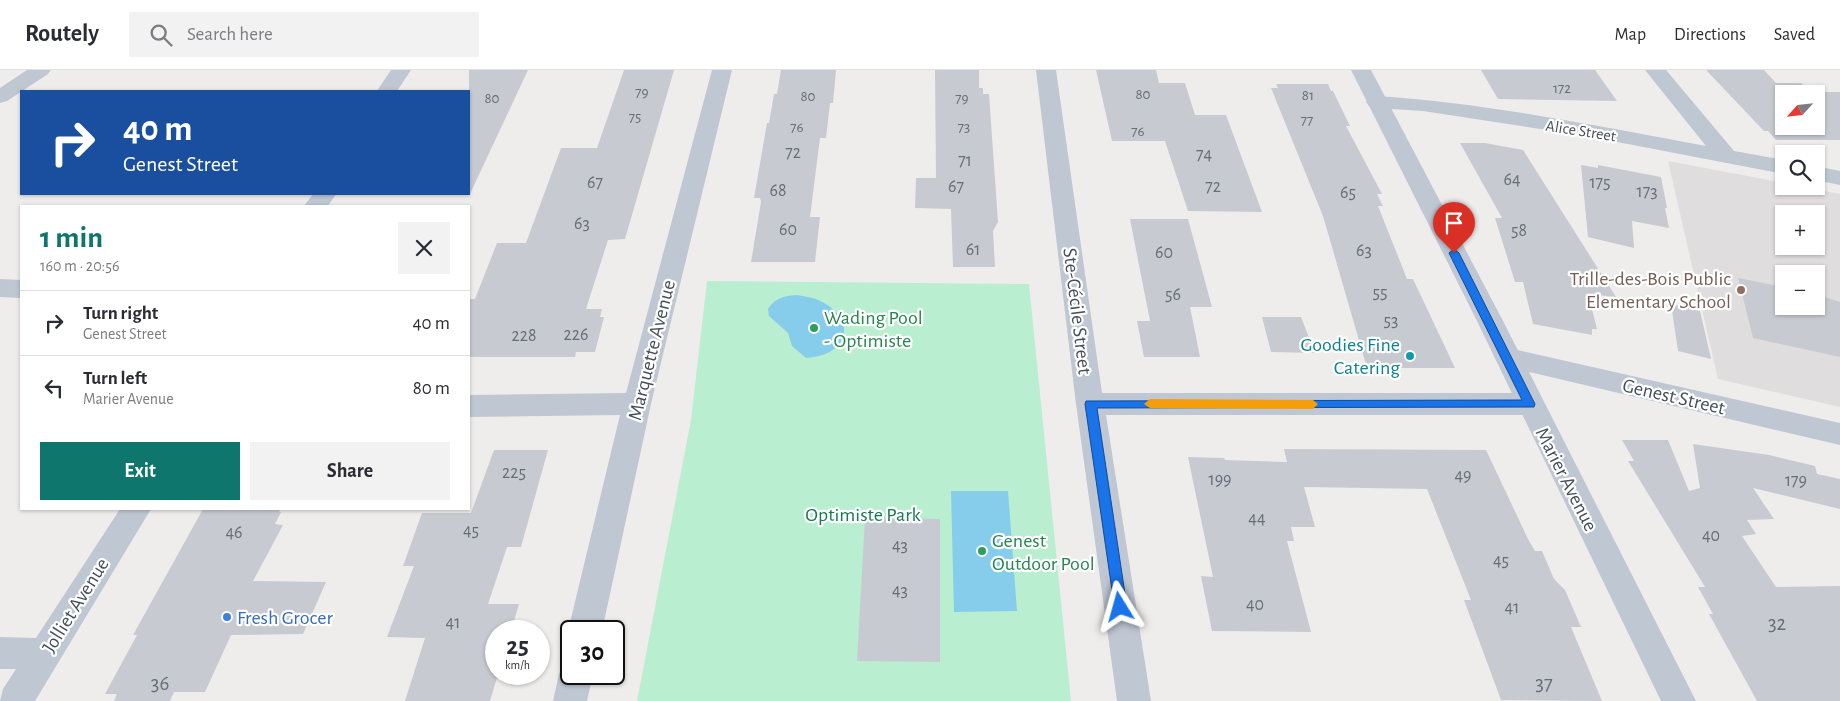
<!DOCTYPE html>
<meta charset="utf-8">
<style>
:root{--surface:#fff;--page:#f2f2f3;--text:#2b2b33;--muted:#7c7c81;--line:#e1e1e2;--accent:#0f766e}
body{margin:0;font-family:"Alegreya Sans",sans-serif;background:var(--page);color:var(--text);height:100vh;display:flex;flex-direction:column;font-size:19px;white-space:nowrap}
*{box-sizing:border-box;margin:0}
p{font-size:16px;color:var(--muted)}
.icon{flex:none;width:28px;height:28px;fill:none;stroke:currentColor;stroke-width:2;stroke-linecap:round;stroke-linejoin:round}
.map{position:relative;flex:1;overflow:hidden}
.drawer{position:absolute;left:20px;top:135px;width:450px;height:305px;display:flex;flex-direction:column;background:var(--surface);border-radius:0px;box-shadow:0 1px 4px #0004}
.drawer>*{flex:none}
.guide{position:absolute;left:20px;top:20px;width:450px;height:105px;border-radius:0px;box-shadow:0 1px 4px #0004;background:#1a4fa0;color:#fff;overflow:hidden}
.needle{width:32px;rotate:243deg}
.tools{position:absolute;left:1775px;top:15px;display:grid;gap:10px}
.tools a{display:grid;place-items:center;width:50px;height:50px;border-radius:0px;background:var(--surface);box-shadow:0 1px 4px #0004;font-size:25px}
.speed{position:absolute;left:485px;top:550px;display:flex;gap:10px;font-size:25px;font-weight:700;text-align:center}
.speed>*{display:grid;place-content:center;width:65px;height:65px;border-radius:50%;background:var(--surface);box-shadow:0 1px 4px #0004;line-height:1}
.speed small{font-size:12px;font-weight:400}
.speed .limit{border:2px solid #111;border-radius:8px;background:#fff;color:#111}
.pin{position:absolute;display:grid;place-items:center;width:42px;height:42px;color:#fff;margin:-51px -21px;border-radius:50% 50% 50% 0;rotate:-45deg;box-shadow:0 0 5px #0007}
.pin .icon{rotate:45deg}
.me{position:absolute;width:55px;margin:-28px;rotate:352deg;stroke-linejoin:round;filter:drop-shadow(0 0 4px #0008)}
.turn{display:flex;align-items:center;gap:18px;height:105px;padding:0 20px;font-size:22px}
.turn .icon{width:65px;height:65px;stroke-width:2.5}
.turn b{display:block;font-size:35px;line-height:42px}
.round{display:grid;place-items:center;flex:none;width:52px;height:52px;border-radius:0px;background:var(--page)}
.head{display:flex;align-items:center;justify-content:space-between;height:85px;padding:0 20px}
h1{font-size:30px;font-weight:700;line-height:38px;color:var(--accent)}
.cta{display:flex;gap:10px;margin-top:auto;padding:10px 20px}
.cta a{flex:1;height:58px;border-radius:0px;background:var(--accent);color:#fff;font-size:20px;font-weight:700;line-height:58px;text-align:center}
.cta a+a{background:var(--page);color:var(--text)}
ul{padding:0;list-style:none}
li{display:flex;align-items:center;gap:15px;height:65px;padding:0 20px;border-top:1px solid var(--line)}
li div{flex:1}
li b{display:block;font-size:19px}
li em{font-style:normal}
header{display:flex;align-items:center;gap:30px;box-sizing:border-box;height:70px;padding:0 25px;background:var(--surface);border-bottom:1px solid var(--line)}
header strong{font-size:24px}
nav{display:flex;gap:28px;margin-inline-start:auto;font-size:18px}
.search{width:350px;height:45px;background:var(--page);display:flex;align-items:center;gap:12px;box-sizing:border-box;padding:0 18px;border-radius:0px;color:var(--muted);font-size:19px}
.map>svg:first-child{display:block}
</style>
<header>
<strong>Routely</strong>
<div class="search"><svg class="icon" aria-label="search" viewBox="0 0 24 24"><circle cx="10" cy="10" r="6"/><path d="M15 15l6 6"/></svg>Search here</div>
<nav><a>Map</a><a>Directions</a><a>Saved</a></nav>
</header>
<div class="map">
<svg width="1840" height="631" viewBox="0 0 1840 631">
<rect width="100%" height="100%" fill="#efecec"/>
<!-- education -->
<path fill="#e0ddde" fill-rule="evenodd" d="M1668,91l116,22v3h14l42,8v213l-122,-28zM1784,144h32v32h-32zM1784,204h32v32h-32z"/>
<!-- green -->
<path fill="#b9eed1" d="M707,211l322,3 42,417h-434l54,-281z"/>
<!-- water -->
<g fill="#86cdeb">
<path d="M796,225c7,1 14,2 20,4 42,18 36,56 -10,59l-14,-12 -4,-13 -19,-17 -1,-7c7,-11 16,-13 28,-14z"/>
<path d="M951,421h57l9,120 -63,1z"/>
</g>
<!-- building -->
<g fill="#c8cad2" fill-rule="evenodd">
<path d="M469,0h59l-59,126z"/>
<path d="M624,0h50l-49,169 -17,1 -22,69h16l-2,8h4l-9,35h-19l-1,5h-106v-58h6l22,-56h29l35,-95h36z"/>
<path d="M781,0h55l-3,33h-3l-4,35h-6l-10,79h10l-5,45h-64l10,-60 -1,-4h-6l13,-75h2l5,-29h3z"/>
<path d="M935,0h44v18h4v6h6l9,128 -5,9 2,36h-42l-2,-58 -36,-1 1,-30h20z"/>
<path d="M1096,0h60l3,13h26l10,32h31l36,97 -74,-1 -23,-70h-53z"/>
<path d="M1481,0h114l22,31 -119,-2z"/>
<path d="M1706,0h58l12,13h25l10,9h29v48h-64l-8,-9h-4zM1784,24h32v32h-32z"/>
<path d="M1276,14h52l3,7h2l17,35h-4l36,68h-5l6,12h-5l29,73h6l42,89h-88l-44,-152 -52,-128h7z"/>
<path d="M1460,73h25l38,7 93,147 -28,-3 9,35h-5v6l-59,-11 -10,-42h-8l-20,-64h7z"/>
<path d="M1581,95l17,3v-3l63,12 6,31h-2l4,20 -37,-7 2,27 -46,-11z"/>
<path d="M1130,149h58l24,88h-22l10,50h-56l-7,-36h13z"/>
<path d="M1738,208l46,9v19h32v-12l24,8v55l-87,-19z"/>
<path d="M1671,234l29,7 11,48 -33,-8z"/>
<path d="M1262,247h39l14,36 -44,-1z"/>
<path d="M1622,370h46l21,51 11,-3 -7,-44 76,11 46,11 2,8 23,5v30l-87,-21 21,31 -27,1 9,14 -14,2 34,51 64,-1v115h-83l-48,-87h4l-15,-27h7l-77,-126h6z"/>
<path d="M1284,379l202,1 42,89 7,12h7l12,28 11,11 16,37h-10l31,74 -101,-1 -37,-100h7l-44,-111 -123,-2 11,40h-24l3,14h-7l24,91 -99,-1 -11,-55 12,1 -25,-120 36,1 1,2 62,2z"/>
<path d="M494,380h54l-27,97h-14l-19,57h31l-8,27h-15v43h2l-8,27h-85l20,-63 -38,-1 27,-71h-11l19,-53h49z"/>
<path d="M203,439h77l-1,3h2l-6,12 8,1 -30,56 73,1 -23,52 -72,1 -26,57h-31l-4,9h-56l3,-7h-12l32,-59h-4z"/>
<path d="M865,448l75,1v143l-83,-1z"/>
</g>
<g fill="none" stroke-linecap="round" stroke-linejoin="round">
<!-- minor -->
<g fill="#bfc7d2" fill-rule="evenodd">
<path d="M27,0h24l-3,4 -41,27 -7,2v-15z"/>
<path d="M391,0h20l-14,21h-20z"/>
<path d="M712,0h20l-81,334 -49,227h-31v6l-3,-6 52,-216 -151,2v-22l157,-2z"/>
<path d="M1036,0h20l46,323h428l10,3 4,8 -4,8 -10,3h-424l45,286h-34l-41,-297z"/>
<path d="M1645,0h21l68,81 50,9v14l-198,-38 -163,-25 -47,-3 -7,-2 -3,-4 3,-4 7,-2c111,7 221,30 330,50z"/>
<path d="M1816,96l24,5v14l-24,-5z"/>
<path d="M313,124h23l-8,12h-24z"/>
<path d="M0,209l21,1v18l-21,-1z"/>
<path d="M1508,278l332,75v22l-341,-80 -4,-7 4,-7z"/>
<path d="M120,439h31l-116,192h-35l3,-12 13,-20h-16v-32l36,1z"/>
<path d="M571,590v14h22l-6,27h-34l6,-27 5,-11z"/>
</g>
<!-- tertiary -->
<path fill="#bfc7d2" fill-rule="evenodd" d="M1351,0h20l132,251 193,380h-35l-184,-380z"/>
</g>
<!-- route -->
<path fill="#1a73e8" stroke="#114b97" d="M1454,179l5,4 76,151 -1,3 -437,1 30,199 -2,4 -5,2 -5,-2 -30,-207 1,-3 436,-1 -73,-147z"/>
<!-- slow -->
<path fill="#f59e0b" d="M1150,329l163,1 5,4 -5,5 -163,-1 -6,-4z"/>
<!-- markers -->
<circle fill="#8d6e63" stroke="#fff" stroke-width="2" cx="1741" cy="220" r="5"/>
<g fill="#2e9e5b" stroke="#fff" stroke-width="2">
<circle cx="814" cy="258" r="5"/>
<circle cx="982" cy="481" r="5"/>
</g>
<circle fill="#0f9aa8" stroke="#fff" stroke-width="2" cx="1410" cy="286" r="5"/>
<circle fill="#3f7fe0" stroke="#fff" stroke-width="2" cx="227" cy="547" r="5"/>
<g text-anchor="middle" stroke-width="4.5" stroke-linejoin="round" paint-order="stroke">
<!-- far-number labels -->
<g font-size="15" fill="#656d77">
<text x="1562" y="23">172</text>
<text x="642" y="27">79</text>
<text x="1143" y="29">80</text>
<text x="1308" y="30">81</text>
<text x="808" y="31">80</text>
<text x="492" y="33">80</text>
<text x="962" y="33">79</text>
<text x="635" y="52">75</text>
<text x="1307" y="55">77</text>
<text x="797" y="62">76</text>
<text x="964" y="62">73</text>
<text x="1138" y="66">76</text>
</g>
<!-- far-street labels -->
<g font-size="16" fill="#444e59" stroke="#fff">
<text transform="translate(1581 60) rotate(9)" y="6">Alice Street</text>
</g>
<!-- number labels -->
<g font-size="18" fill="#656d77">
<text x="793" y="88">72</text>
<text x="1204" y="90">74</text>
<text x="965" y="96">71</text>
<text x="1512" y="115">64</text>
<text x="595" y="118">67</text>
<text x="1600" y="118">175</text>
<text x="956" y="122">67</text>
<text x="1213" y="122">72</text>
<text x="778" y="126">68</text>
<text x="1647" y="127">173</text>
<text x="1348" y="128">65</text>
<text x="582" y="159">63</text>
<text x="788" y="165">60</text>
<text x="1519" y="166">58</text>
<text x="973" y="185">61</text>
<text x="1364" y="186">63</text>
<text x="1164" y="188">60</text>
<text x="1380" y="228">55</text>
<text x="1173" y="230">56</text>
<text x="1391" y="256">53</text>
<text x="576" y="270">226</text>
<text x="524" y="271">228</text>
<text x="514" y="408">225</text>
<text x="1463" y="411">49</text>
<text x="1220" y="415">199</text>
<text x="1796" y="416">179</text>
<text x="1257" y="454">44</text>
<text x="471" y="466">45</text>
<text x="234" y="468">46</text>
<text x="1711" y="471">40</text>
<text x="900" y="481">43</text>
<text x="1501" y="496">45</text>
<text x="900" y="526">43</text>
<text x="1255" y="540">40</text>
<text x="1512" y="543">41</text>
<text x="453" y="558">41</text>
</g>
<!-- education labels -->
<g font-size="20" fill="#785e54" stroke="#fff" text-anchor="end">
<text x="1731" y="215">Trille-des-Bois Public<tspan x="1731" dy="23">Elementary School</tspan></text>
</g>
<!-- street labels -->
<g font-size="20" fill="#444e59" stroke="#fff">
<text transform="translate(1078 241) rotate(83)" y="7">Ste-Cécile Street</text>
<text transform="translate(651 280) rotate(-76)" y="7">Marquette Avenue</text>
<text transform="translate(1674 326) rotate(13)" y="7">Genest Street</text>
<text transform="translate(1567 409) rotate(63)" y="7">Marier Avenue</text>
<text transform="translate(75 535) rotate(-58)" y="7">Jolliet Avenue</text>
</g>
<!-- leisure labels -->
<g font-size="20" fill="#27864d" stroke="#fff" text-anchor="start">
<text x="824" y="254">Wading Pool<tspan x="824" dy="23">- Optimiste</tspan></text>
<text x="992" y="477">Genest<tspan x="992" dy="23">Outdoor Pool</tspan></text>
</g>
<!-- culture labels -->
<g font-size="20" fill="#0d838f" stroke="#fff" text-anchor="end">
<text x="1400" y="281">Goodies Fine<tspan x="1400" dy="23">Catering</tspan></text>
</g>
<!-- park labels -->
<g font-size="20" fill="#177950" stroke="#fff">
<text x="863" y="451">Optimiste Park</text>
</g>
<!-- shop labels -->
<g font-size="20" fill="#366cbe" stroke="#fff" text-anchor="start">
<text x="237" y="554">Fresh Grocer</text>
</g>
<!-- near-number labels -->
<g font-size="21" fill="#656d77">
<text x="1777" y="560">32</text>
<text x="160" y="620">36</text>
<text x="1544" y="620">37</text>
</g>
</g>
</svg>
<div class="tools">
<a><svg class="needle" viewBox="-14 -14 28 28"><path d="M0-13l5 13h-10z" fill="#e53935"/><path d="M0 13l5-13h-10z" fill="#7c7c81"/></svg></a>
<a><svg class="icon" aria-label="search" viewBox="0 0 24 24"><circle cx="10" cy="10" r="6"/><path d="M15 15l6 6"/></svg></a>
<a>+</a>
<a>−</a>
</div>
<div class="speed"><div>25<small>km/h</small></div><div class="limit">30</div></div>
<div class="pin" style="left:1454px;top:183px;background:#d93025"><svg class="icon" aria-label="arrive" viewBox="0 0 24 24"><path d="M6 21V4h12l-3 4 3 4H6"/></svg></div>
<svg class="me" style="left:1120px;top:537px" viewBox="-20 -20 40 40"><path d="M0-17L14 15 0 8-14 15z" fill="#1a73e8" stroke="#fff" stroke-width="4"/></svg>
<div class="guide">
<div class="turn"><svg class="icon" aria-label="right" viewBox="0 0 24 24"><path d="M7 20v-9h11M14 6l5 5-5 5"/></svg><div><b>40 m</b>Genest Street</div></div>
</div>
<section class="drawer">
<div class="head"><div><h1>1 min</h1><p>160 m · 20:56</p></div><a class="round"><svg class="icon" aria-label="close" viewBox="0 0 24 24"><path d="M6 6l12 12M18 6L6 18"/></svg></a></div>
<ul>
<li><svg class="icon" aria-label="right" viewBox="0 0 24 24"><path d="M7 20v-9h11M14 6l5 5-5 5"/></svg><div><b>Turn right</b><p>Genest Street</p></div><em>40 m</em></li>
<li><svg class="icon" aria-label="left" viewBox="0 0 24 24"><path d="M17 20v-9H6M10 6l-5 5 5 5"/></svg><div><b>Turn left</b><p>Marier Avenue</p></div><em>80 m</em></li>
</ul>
<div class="cta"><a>Exit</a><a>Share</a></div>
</section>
</div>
